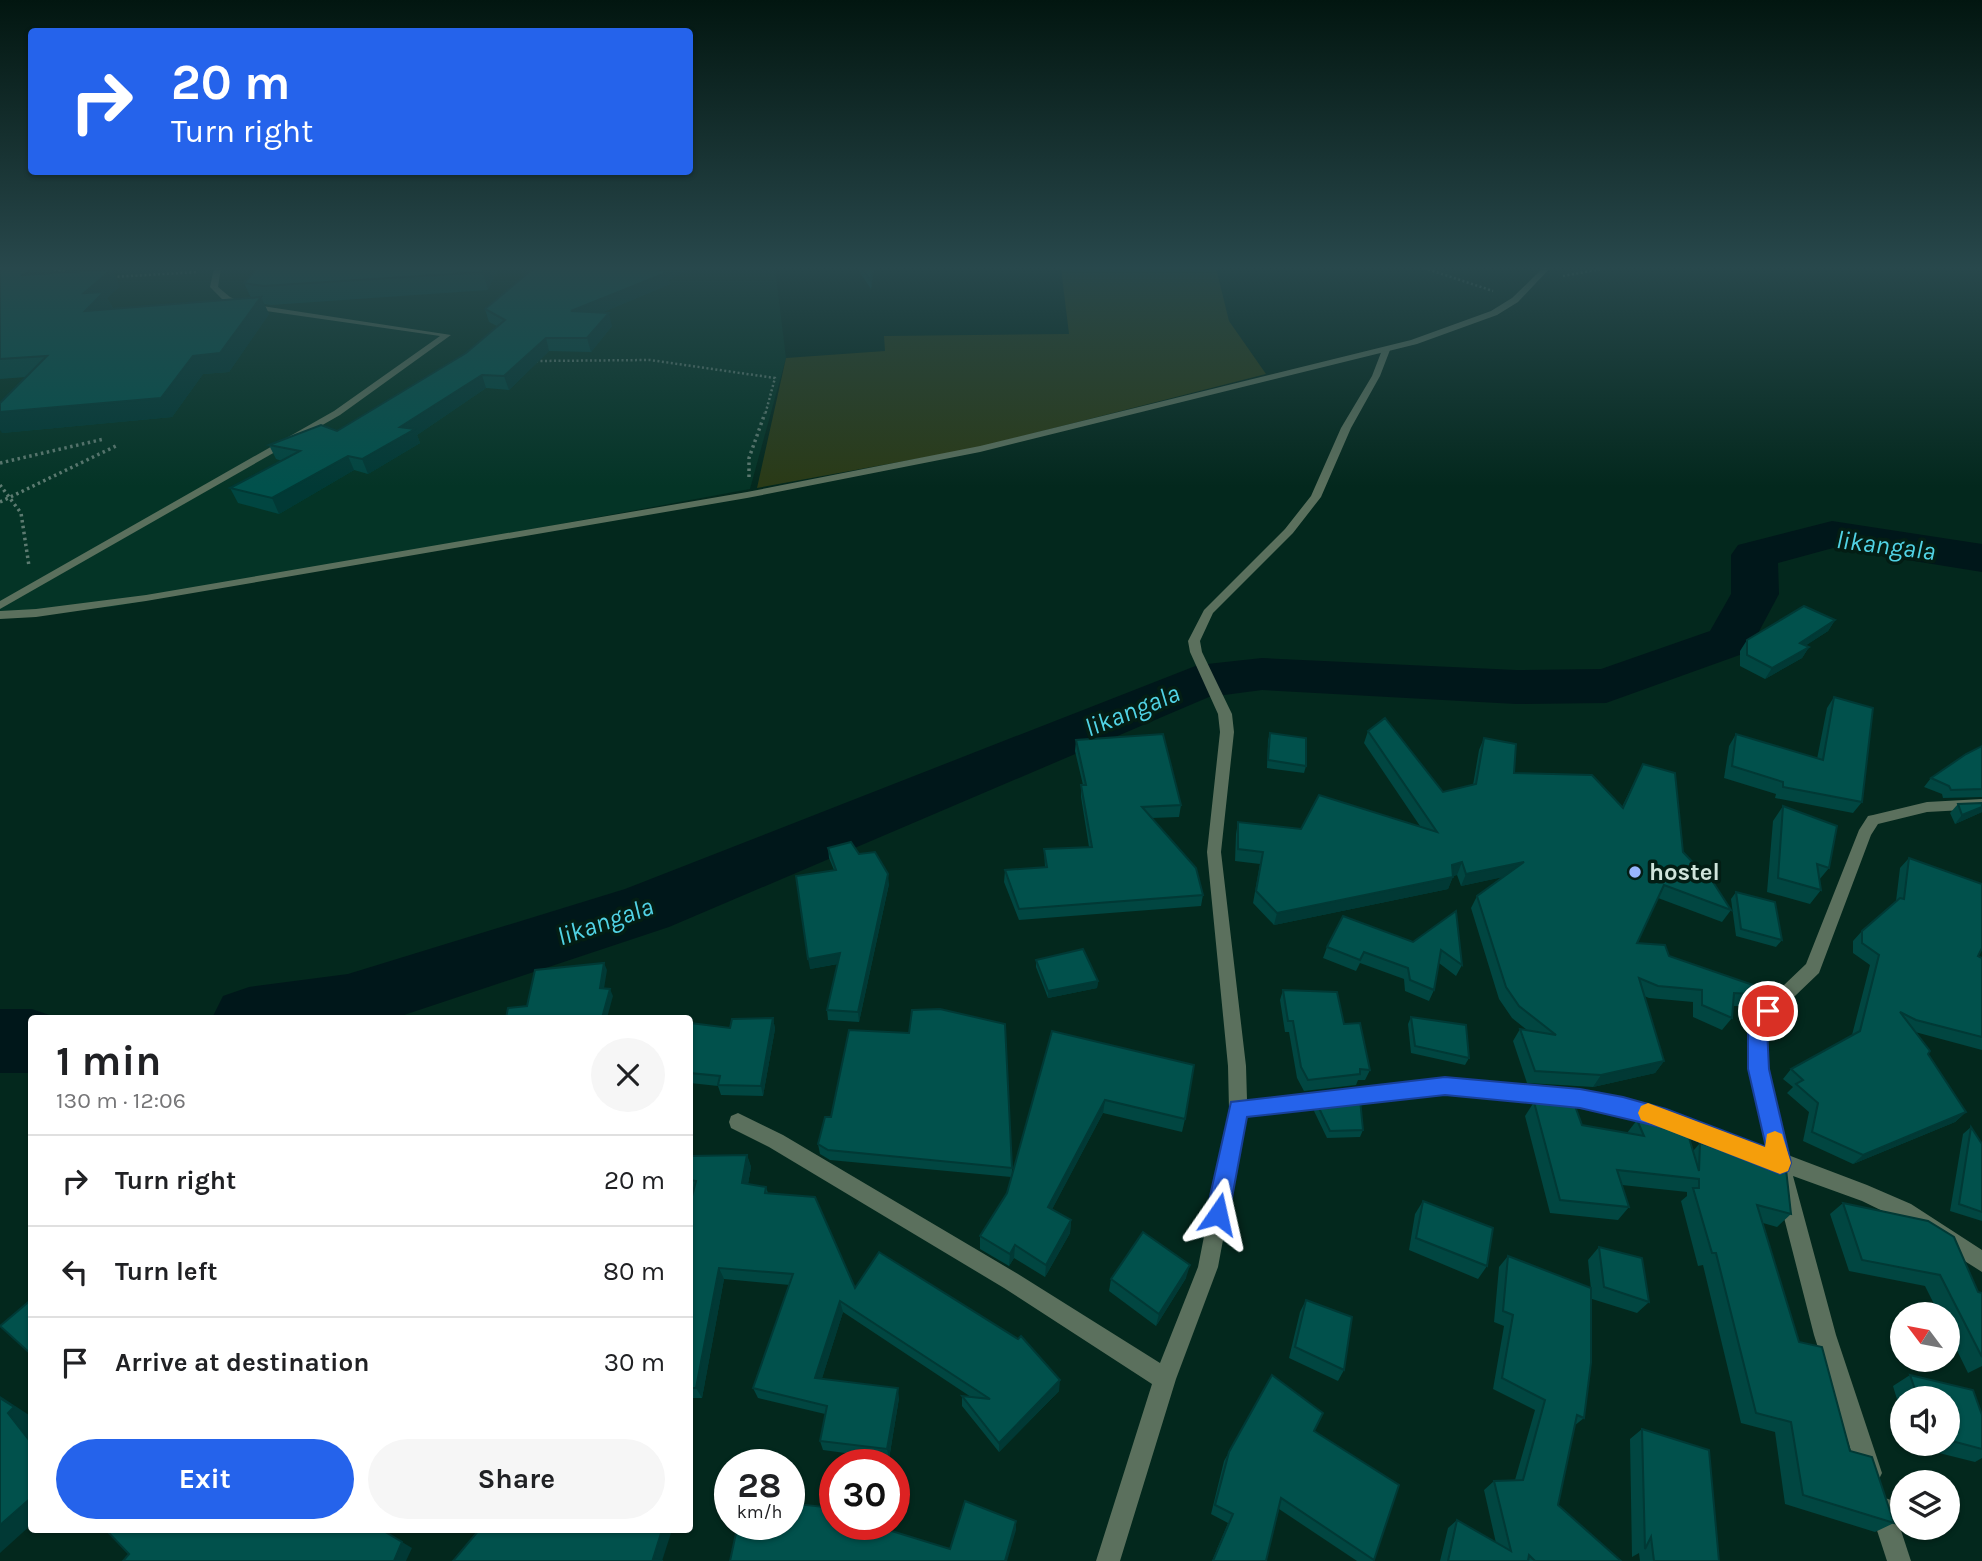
<!DOCTYPE html>
<meta charset="utf-8">
<style>
:root{--surface:#fff;--page:#f6f6f6;--text:#202124;--muted:#757577;--line:#e0e0e0;--accent:#2563eb}
body{margin:0;font-family:Karla,sans-serif;background:var(--page);color:var(--text);height:100vh;display:flex;flex-direction:column;font-size:26px;white-space:nowrap}
*{box-sizing:border-box;margin:0}
p{font-size:23px;color:var(--muted)}
.icon{flex:none;width:38px;height:38px;fill:none;stroke:currentColor;stroke-width:2;stroke-linecap:round;stroke-linejoin:round}
.map{position:relative;flex:1;overflow:hidden}
.panel{position:absolute;left:28px;top:1015px;width:665px;height:518px;display:flex;flex-direction:column;background:var(--surface);border-radius:7px;box-shadow:0 2px 5px #0004}
.panel>*{flex:none}
.top-card{position:absolute;left:28px;top:28px;width:665px;height:147px;border-radius:7px;box-shadow:0 2px 5px #0004;background:#2563eb;color:#fff;overflow:hidden}
.needle{width:46px;rotate:302deg}
.controls{position:absolute;left:1890px;top:1302px;display:grid;gap:14px}
.controls a{display:grid;place-items:center;width:70px;height:70px;border-radius:50%;background:var(--surface);box-shadow:0 2px 5px #0004;font-size:35px}
.speed{position:absolute;left:714px;top:1449px;display:flex;gap:14px;font-size:35px;font-weight:700;text-align:center}
.speed>*{display:grid;place-content:center;width:91px;height:91px;border-radius:50%;background:var(--surface);box-shadow:0 2px 5px #0004;line-height:1}
.speed small{font-size:18px;font-weight:400}
.speed .limit{border:10px solid #d22;background:#fff;color:#111}
.pin{position:absolute;display:grid;place-items:center;width:60px;height:60px;color:#fff;margin:-30px;border:4px solid #fff;border-radius:50%;box-shadow:0 2px 7px #0007}
.me{position:absolute;width:77px;margin:-38px;rotate:11deg;stroke-linejoin:round;filter:drop-shadow(0 0 5px #0008)}
.turn{display:flex;align-items:center;gap:24px;height:147px;padding:0 28px;font-size:32px}
.turn .icon{width:91px;height:91px;stroke-width:2.5}
.turn b{display:block;font-size:49px;line-height:60px}
.round{display:grid;place-items:center;flex:none;width:74px;height:74px;border-radius:37px;background:var(--page)}
.summary{display:flex;align-items:center;justify-content:space-between;height:119px;padding:0 28px}
h1{font-size:42px;font-weight:700;line-height:52px}
.cta{display:flex;gap:14px;margin-top:auto;padding:14px 28px}
.cta a{flex:1;height:80px;border-radius:42px;background:var(--accent);color:#fff;font-size:28px;font-weight:700;line-height:80px;text-align:center}
.cta a+a{background:var(--page);color:var(--text)}
ul{padding:0;list-style:none}
li{display:flex;align-items:center;gap:21px;height:91px;padding:0 28px;border-top:2px solid var(--line)}
li div{flex:1}
li b{display:block;font-size:26px}
li em{font-style:normal}
.map>svg:first-child{display:block}
</style>
<div class="map">
<svg width="1982" height="1561" viewBox="0 0 1982 1561">
<rect width="100%" height="100%" fill="#03281d"/>
<!-- built -->
<path fill="#043426" d="M0,268h775l11,90 -36,131 -639,118 -111,6z"/>
<!-- green -->
<path fill="#2a3a16" d="M1061,268h155l13,53 37,53 -290,74 -219,40 29,-130 99,-7 -1,-15 185,-2z"/>
<g fill="none" stroke-linecap="round" stroke-linejoin="round">
<!-- river -->
<g fill="#00171a" fill-rule="evenodd">
<path d="M1832,521l150,23v28l-149,-24 -55,15 1,31 -31,58 -142,51 -90,1 -254,-14 -53,7 -540,230 -274,91h-183l11,-22 26,-9 99,-13 277,-85 573,-224 64,-7 254,12 85,-1 109,-38 21,-37v-39l7,-10z"/>
<path d="M0,1009h32l26,9h-26v55h-32z"/>
</g>
<!-- path-far1 -->
<g stroke="#5d7b71" stroke-width="2.5" stroke-dasharray="2 2.5" stroke-linecap="butt">
<path d="M50,268l19,5"/>
<path d="M1424,268l69,23"/>
<path d="M1563,276l44,-8"/>
<path d="M113,277l85,-5"/>
<path d="M536,361l114,-1 125,18 -10,37"/>
</g>
<!-- path -->
<g stroke="#5d7b71" stroke-width="3.5" stroke-dasharray="2.5 3.5" stroke-linecap="butt">
<path d="M0,463l104,-24"/>
<path d="M749,477v-19l16,-45"/>
<path d="M0,485l21,28 8,53"/>
<path d="M0,502l118,-57"/>
</g>
<!-- service -->
<path fill="#5b705d" fill-rule="evenodd" d="M214,268h7l-3,19 12,10 13,6 208,32 -111,80 -340,194v-8l334,-190 106,-75 -202,-29 -14,-6 -14,-14z"/>
<!-- minor -->
<g fill="#5b705d" fill-rule="evenodd">
<path d="M1386,348l4,2 -10,26 -29,52 -30,69 -28,36 -80,80 -13,28 2,11 30,62 2,18 -13,120 25,214 1,34 192,-22 141,13 43,8 43,11 101,38 -18,-79v-41l13,-22 44,-42 53,-134 9,-14 5,-1 54,-13 55,-3v10l-55,3 -49,12 -7,11 -52,138 -45,43 -7,13v40l21,86 79,30 44,19 71,46v22l-85,-54 -35,-17 -69,-25 43,159 46,138 -4,8 -8,4 -8,-4 -4,-8 -44,-138 -43,-168 -105,-40 -43,-12 -43,-8 -141,-13 -193,22 -28,151 -42,112 -56,182h-24l56,-177 -148,-96 -235,-141 -38,-19 -2,-6 2,-6 7,-3 45,22 235,139 142,89 38,-96 31,-158 -1,-43 -21,-214 13,-120 -2,-18 -28,-62 -2,-11 16,-31 81,-81 26,-33 30,-68 31,-52 10,-26z"/>
<path d="M1882,1497l9,3 20,61h-24l-17,-52 3,-9z"/>
</g>
<!-- tertiary -->
<path fill="#5b705d" fill-rule="evenodd" d="M1543,268h7l-32,34 -21,13 -80,29 -437,108 -233,46 -601,103 -110,16 -36,2v-8l36,-2 110,-14 601,-103 233,-46 431,-106 80,-29 21,-13z"/>
</g>
<!-- wall -->
<g fill="#014641">
<path d="M0,268h52l3,5 65,13 -13,12 6,10 138,-10 -7,-15 254,-15 -10,22 -217,15 -7,-1 5,10 -40,58 -26,2 -31,43 -170,16 24,-56 -26,2z"/>
<path d="M857,268h17l-3,21z"/>
<path d="M669,280l1,4 -69,29 11,13 -21,26 -42,-1 -40,39 -23,-2 -69,47 3,8 -52,31 -14,-4 -75,44 -41,-11 -8,-15 52,-27 -6,-2 -7,-14 68,-14 129,-78 31,-27 -8,-4 -4,-13z"/>
<path d="M1835,620l-7,11 -22,14 3,2 -7,11 -37,21 -25,-13v-15l7,-11z"/>
<path d="M1834,697l28,105 -9,11 -78,-15 1,-4 -52,-16 5,-32 7,-12 81,25 10,-51z"/>
<path d="M1368,731l75,61 30,-7 6,-35 5,-12 30,35 108,34 21,-43 40,88 48,58 -9,12 -64,-24 -21,45 32,13 82,38 -10,12h-8l-1,12 -10,12 -29,-13v-15l-44,-4 -5,-2 20,65 -9,12 -62,14 -66,-4 -14,-42 7,-12 7,1 -15,-12 -13,-19 -28,-91 6,-12 25,-19 -41,9 -4,-11 -4,1 -5,13 -174,36 -21,-22 7,-39 -25,-3 1,-27 2,-12 63,7 119,-3 -56,-83z"/>
<path d="M1270,733l36,33 -2,7 -37,-5 1,-28z"/>
<path d="M1076,740l105,65 -2,12 -27,1 51,77 -2,11 -182,14 -15,-38 1,-12 40,-3 -1,-18 45,-2 -8,-50v-12h2l-8,-34z"/>
<path d="M1982,746v51l-39,1 -1,-4 -18,-7 7,-9z"/>
<path d="M1982,803v9l-27,12 -5,-11 8,-9z"/>
<path d="M1783,806l46,62 -10,12 2,10 -11,14 -43,-12 6,-71z"/>
<path d="M828,848l31,6 30,30 -30,138 -31,-2 -1,-10 11,-46 -28,5 24,-99 -5,-12z"/>
<path d="M1909,858l69,98 4,2v92l-67,-18 13,22 38,58 -11,10 -102,42 -50,-23 6,-29 -22,-19 6,-6 -10,-8 8,-10 61,-34 18,-70 -17,-12v-12l9,-10 34,-30 4,-33z"/>
<path d="M1736,892l46,48 -6,7 -40,-11 -5,-37z"/>
<path d="M1456,911l6,54 -6,11 -17,-13 -5,27 -5,11 -24,-10 -1,-12 -44,-16 -4,8 -33,-13 4,-11 86,-5z"/>
<path d="M1036,960l62,21 -1,7 -49,10 -12,-31z"/>
<path d="M1283,990l61,34 26,46 -5,10h-7l-2,5 -52,6 -7,-13 -8,-46h-4l-5,-32z"/>
<path d="M1411,1017l58,41 -4,7 -54,-12 -3,-29z"/>
<path d="M773,1018l2,11 -12,67 -42,-1 -3,-9 -28,-3v-60l40,5z"/>
<path d="M1052,1031l133,88 -3,13 -79,-19 -51,96 19,11 -1,13 -25,44 -31,-19 -5,8 -29,-17v-13l27,-43 4,-16 -181,-17 -10,-6 -2,-10 194,24v6z"/>
<path d="M1534,1102l48,23 45,8 10,-13 56,31 7,-8 91,71 -14,13 -14,-4 36,119 51,109 44,72 -19,9 -90,-28 -10,-72 -34,-9 -38,-158 -5,1 -17,-65 6,-5v-4l-65,-7 7,22 -11,13 -68,-7 -25,-97z"/>
<path d="M1317,1104l46,26 -3,7 -33,1 -13,-27z"/>
<path d="M1971,1127l11,17v77l-32,-10 13,-77z"/>
<path d="M747,1155l4,12 -3,17 18,3 2,6 87,95 204,103 -60,61 -37,-46v-10l9,1 -128,-85 -21,66 77,20 -10,61 -66,-9 -3,-9 5,-27 -67,-16 -5,-10 37,-103 -66,-6 -22,119h-12v-194l3,-12h-3v-36z"/>
<path d="M1423,1201l64,65 -9,13 -69,-29 6,-36z"/>
<path d="M1843,1203l135,89 4,1v73l-14,7 -20,-41v-18h-9l-14,-28 -76,-15 -19,-57z"/>
<path d="M1599,1247l50,55 -12,11 -45,-14 -4,-39z"/>
<path d="M1508,1256l76,162 -10,8 -16,79 63,56h-181l8,-33 9,-8 39,23 -12,-53 10,-9 21,-1 20,-70 -42,-21 11,-63 -10,-4 5,-55z"/>
<path d="M1186,1278l-30,48 -47,-35 2,-12z"/>
<path d="M1306,1300l38,70 -6,11 -49,-23 11,-46z"/>
<path d="M1910,1375l72,40v43l-7,4 -64,-16v-2h37v-46h-46v18l-9,-30z"/>
<path d="M1642,1429l77,132h-79l-1,-8 -7,4 -2,-118z"/>
<path d="M1314,1431l60,129 -1,1h-16l-78,-52 -13,52h-54l16,-38 -17,-9 13,-53 5,-9z"/>
</g>
<!-- shaded-wall -->
<g fill="#013935">
<path d="M31,268h21l3,6 -32,1z"/>
<path d="M484,268h14l-10,22 -5,-18z"/>
<path d="M664,268h28l-23,12 1,4 -96,40 -3,-13z"/>
<path d="M872,268h2l-3,21v-8z"/>
<path d="M112,269l8,17 -13,12 6,11 -28,2 -1,-18z"/>
<path d="M261,297l8,17 -40,58 -26,2 -31,43 -170,16 -2,-3v-18l193,-56z"/>
<path d="M609,313l3,13 -21,26 -4,-14z"/>
<path d="M546,338l3,13 -40,39 -5,-14z"/>
<path d="M482,375l4,13 -69,47 3,8 -52,31 -6,-15 38,-32z"/>
<path d="M348,456l6,14 -75,44 -7,-16z"/>
<path d="M1835,620l-7,11 -35,23 7,-11z"/>
<path d="M1809,647l-7,11 -37,21 7,-11z"/>
<path d="M1982,807v5l-27,12 7,-9z"/>
<path d="M1462,862l-5,13 -11,2 6,-12z"/>
<path d="M1524,862l-6,12 -57,12 5,-12z"/>
<path d="M888,874l1,10 -30,138 -1,-10z"/>
<path d="M1453,877l-5,12 -174,36 3,-12z"/>
<path d="M840,953l2,10 -32,6 -2,-10z"/>
<path d="M604,963l3,7 -4,25 -3,-7z"/>
<path d="M1098,981l-1,7 -49,10v-7z"/>
<path d="M610,989l3,7 -6,22h-5z"/>
<path d="M773,1018l2,11 -12,67 -2,-10z"/>
<path d="M1664,1061l-9,12 -62,14 8,-12z"/>
<path d="M1105,1100l-2,13 -56,106 1,-12z"/>
<path d="M1966,1112l-11,10 -102,42 10,-9z"/>
<path d="M747,1155l4,12 -5,28 -4,-12z"/>
<path d="M1071,1220l-1,13 -25,44 1,-12z"/>
<path d="M1015,1245l-1,13 -5,8 1,-12z"/>
<path d="M1190,1265l-4,13 -30,48 3,-12z"/>
<path d="M719,1268l5,11 -22,119 -6,-10z"/>
<path d="M840,1301l3,11 -24,76 -4,-10z"/>
<path d="M1060,1380l-1,11 -60,61v-9z"/>
<path d="M898,1388l1,10 -10,61 -2,-10z"/>
<path d="M0,1396l32,21v3l-4,3 4,5v16l-24,-31 -8,-15z"/>
<path d="M32,1497v27l-32,29v-28z"/>
<path d="M1016,1521v9l-9,31h-2z"/>
<path d="M662,1530h10l-10,31 -9,-2z"/>
<path d="M402,1542l10,6 -6,13h-12z"/>
</g>
<!-- building -->
<g fill="#01514c" stroke="#013935" stroke-width="2">
<path d="M0,268h31l-8,7 89,-6 -28,24 20,-1 -19,19 176,-14 -41,56 -27,3 -32,42 -161,14v-9l47,-47 -47,3z"/>
<path d="M257,268h227l-1,4 -220,14 -19,-3z"/>
<path d="M534,268h130l-4,2 8,2 -97,39 38,2 -22,25h-41l-42,38 -22,-1 -82,52 15,2 -53,30 -14,-3 -76,42 -42,-10 70,-37 -31,-6 52,-20 16,6 129,-78 39,-33 -20,-11z"/>
<path d="M862,268h10l-1,13z"/>
<path d="M1804,606l31,14 -35,23 9,4 -37,21 -25,-13v-15z"/>
<path d="M1834,697l39,11 -11,94 -79,-15v-5l-51,-16 4,-32 87,26z"/>
<path d="M1385,718l58,74 33,-8 8,-46 32,6 -2,29 78,2 31,33 20,-44 32,9 8,79 16,17 5,-1 27,42 -67,-25 -27,58 28,2 4,11 84,29 -2,9 -17,-1 -2,25 -30,-13v-15l-44,-4 -19,-8 25,83 -63,14 -66,-4 -15,-42 36,6 -37,-29 -13,-19 -29,-91 47,-34 -58,12 -4,-12 -10,3 1,12 -176,36 -21,-22 7,-39 -25,-3v-27l63,7 18,-34 118,37 -69,-101z"/>
<path d="M1270,733l36,5v28l-38,-6z"/>
<path d="M1163,734l18,71 -39,2 54,61 7,27 -184,14 -14,-39 42,-3 -3,-18 48,-2 -11,-62h5l-10,-45z"/>
<path d="M1982,746v43l-31,1 -2,-4 -18,-8 35,-24z"/>
<path d="M1982,803v4l-20,8 -4,-11z"/>
<path d="M1783,806l54,20 -8,42 -12,-4 4,26 -43,-12z"/>
<path d="M851,842l8,12 16,-2 13,22 -30,138 -31,-2 13,-57 -32,6 -12,-83 40,-6 -8,-22z"/>
<path d="M1909,858l73,26v64l-4,8 4,2v79l-66,-17 -16,-8 30,39 -2,3 38,58 -103,43 -51,-23 6,-29 -22,-19 7,-4 -12,-11 69,-38 19,-76 -17,-12v-12l38,-33 4,1z"/>
<path d="M1736,892l39,10 7,38 -41,-11z"/>
<path d="M1456,911l6,54 -21,-15 -7,40 -24,-10 -2,-12 -44,-16 -4,8 -33,-13 16,-31 70,26z"/>
<path d="M1083,949l15,32 -50,10 -12,-31z"/>
<path d="M604,963l-4,25 10,1 -8,29h-96l2,-10 19,-2 8,-36z"/>
<path d="M1283,990l54,2 7,32 16,-1 10,47 -10,-1v5l-52,6 -7,-13 -8,-46h-5z"/>
<path d="M940,1009l65,15 7,144 -184,-18 -10,-6 7,-27h6l18,-87 60,3 3,-23z"/>
<path d="M1411,1017l55,8 3,33 -54,-12z"/>
<path d="M773,1018l-12,68 -43,-1 2,-9 -30,-3v-50l40,5 2,-9z"/>
<path d="M1052,1031l142,34 -9,54 -80,-19 -57,107 23,13 -25,45 -31,-20 -5,9 -30,-18 27,-43z"/>
<path d="M1360,1099l3,31 -33,1 -13,-27z"/>
<path d="M1534,1102l41,4 7,19 62,11 -7,-16 50,11 12,40 1,-28 86,26 5,45 -34,-9 42,137 23,5 28,104 22,6 22,66 -91,-28 -12,-73 -35,-9 -40,-160h-4l-19,-65h6v-9l-82,-9 12,37 -69,-7z"/>
<path d="M1971,1127l11,17v68l-23,-8z"/>
<path d="M747,1155l-5,28 24,4 -1,6 50,4 40,91 24,-36 139,87 3,-3 39,44 -61,63 -37,-47 28,3 -150,-98 -25,77 83,10 -11,61 -67,-8 7,-35 -74,-18 40,-114 -74,-6 -23,120h-6v-184l6,-23 -6,-1v-24z"/>
<path d="M1423,1201l70,27 -6,38 -71,-28z"/>
<path d="M1843,1203l85,18 26,16 24,55 4,1v64l-42,-82 -78,-15z"/>
<path d="M1143,1232l47,33 -31,49 -48,-35z"/>
<path d="M1599,1247l43,11 7,44 -45,-15z"/>
<path d="M1508,1256l83,32v75l-7,55 -7,-3 -19,90 63,56h-86l-6,-6 -1,6h-80l9,-41 54,31 -17,-70 29,-1 22,-80 -43,-22 11,-63 -10,-4z"/>
<path d="M32,1299v56l-32,-29z"/>
<path d="M1306,1300l46,17 -8,53 -49,-23z"/>
<path d="M1272,1375l51,38 -9,18 85,54 -25,75 -93,-62 -15,63h-53l20,-47 -18,-9 14,-53z"/>
<path d="M1910,1375l63,15 9,25v34l-34,-9v-42h-30z"/>
<path d="M0,1398l14,9 -6,6 24,31v53l-32,28z"/>
<path d="M1642,1429l67,21 10,111h-65l-3,-24 -6,12z"/>
<path d="M965,1501l51,20 -11,40h-275l8,-37h51v-21l44,5 -1,5 3,1v10h34l81,25z"/>
<path d="M106,1530h276l20,12 -8,19h-271l6,-7z"/>
<path d="M479,1530h183l-9,29 10,2h-210z"/>
</g>
<!-- sky -->
<linearGradient id="sky" x2="0" y2="1"><stop stop-color="#021610"/><stop offset="0.55" stop-color="#28484c"/><stop offset="1" stop-color="#28484c" stop-opacity="0"/></linearGradient>
<rect width="1982" height="487" fill="url(#sky)"/>
<!-- route -->
<path fill="#2563eb" stroke="#184099" stroke-width="2" d="M1768,1003l7,2 3,6 -11,18 2,40 22,94 -3,8 -8,3 -115,-46 -85,-20 -135,-13 -198,22 -18,97 -3,8 -8,3 -8,-3 -4,-8 25,-112 214,-25 135,12 43,8 43,12 100,38 -18,-78v-41l13,-23z"/>
<!-- slow -->
<path fill="#f59e0b" d="M1648,1103l117,44 2,-13 8,-3 7,3 9,29 -3,8 -8,3 -139,-54 -3,-7 3,-7z"/>
<!-- markers -->
<circle fill="#98b6fd" stroke="#031d14" stroke-width="2.5" cx="1635" cy="872" r="7"/>
<g text-anchor="middle" stroke-width="7" stroke-linejoin="round" paint-order="stroke">
<!-- poi labels -->
<g font-size="24" font-weight="bold" fill="#d0e4db" stroke="#031d14" text-anchor="start">
<text x="1649" y="880">hostel</text>
</g>
<!-- water labels -->
<g font-size="26" font-style="italic" fill="#51d3e5" stroke="#031d14">
<text transform="translate(1886 545) rotate(7)" y="9">likangala</text>
<text transform="translate(1132 710) rotate(-22)" y="9">likangala</text>
<text transform="translate(605 921) rotate(-19)" y="9">likangala</text>
</g>
</g>
</svg>
<div class="controls">
<a><svg class="needle" viewBox="-14 -14 28 28"><path d="M0-13l5 13h-10z" fill="#e53935"/><path d="M0 13l5-13h-10z" fill="#757577"/></svg></a>
<a><svg class="icon" aria-label="sound" viewBox="0 0 24 24"><path d="M4 9h4l5-4v14l-5-4H4zM17 9q2 3 0 6"/></svg></a>
<a><svg class="icon" aria-label="layers" viewBox="0 0 24 24"><path d="M12 4l9 5-9 5-9-5zM3 14l9 5 9-5"/></svg></a>
</div>
<div class="speed"><div>28<small>km/h</small></div><div class="limit">30</div></div>
<div class="pin" style="left:1768px;top:1011px;background:#d93025"><svg class="icon" aria-label="arrive" viewBox="0 0 24 24"><path d="M6 21V4h12l-3 4 3 4H6"/></svg></div>
<svg class="me" style="left:1218px;top:1214px" viewBox="-20 -20 40 40"><path d="M0-17L14 15 0 8-14 15z" fill="#2563eb" stroke="#fff" stroke-width="4"/></svg>
<div class="top-card">
<div class="turn"><svg class="icon" aria-label="right" viewBox="0 0 24 24"><path d="M7 20v-9h11M14 6l5 5-5 5"/></svg><div><b>20 m</b>Turn right</div></div>
</div>
<section class="panel">
<div class="summary"><div><h1>1 min</h1><p>130 m · 12:06</p></div><a class="round"><svg class="icon" aria-label="close" viewBox="0 0 24 24"><path d="M6 6l12 12M18 6L6 18"/></svg></a></div>
<ul>
<li><svg class="icon" aria-label="right" viewBox="0 0 24 24"><path d="M7 20v-9h11M14 6l5 5-5 5"/></svg><div><b>Turn right</b></div><em>20 m</em></li>
<li><svg class="icon" aria-label="left" viewBox="0 0 24 24"><path d="M17 20v-9H6M10 6l-5 5 5 5"/></svg><div><b>Turn left</b></div><em>80 m</em></li>
<li><svg class="icon" aria-label="arrive" viewBox="0 0 24 24"><path d="M6 21V4h12l-3 4 3 4H6"/></svg><div><b>Arrive at destination</b></div><em>30 m</em></li>
</ul>
<div class="cta"><a>Exit</a><a>Share</a></div>
</section>
</div>
